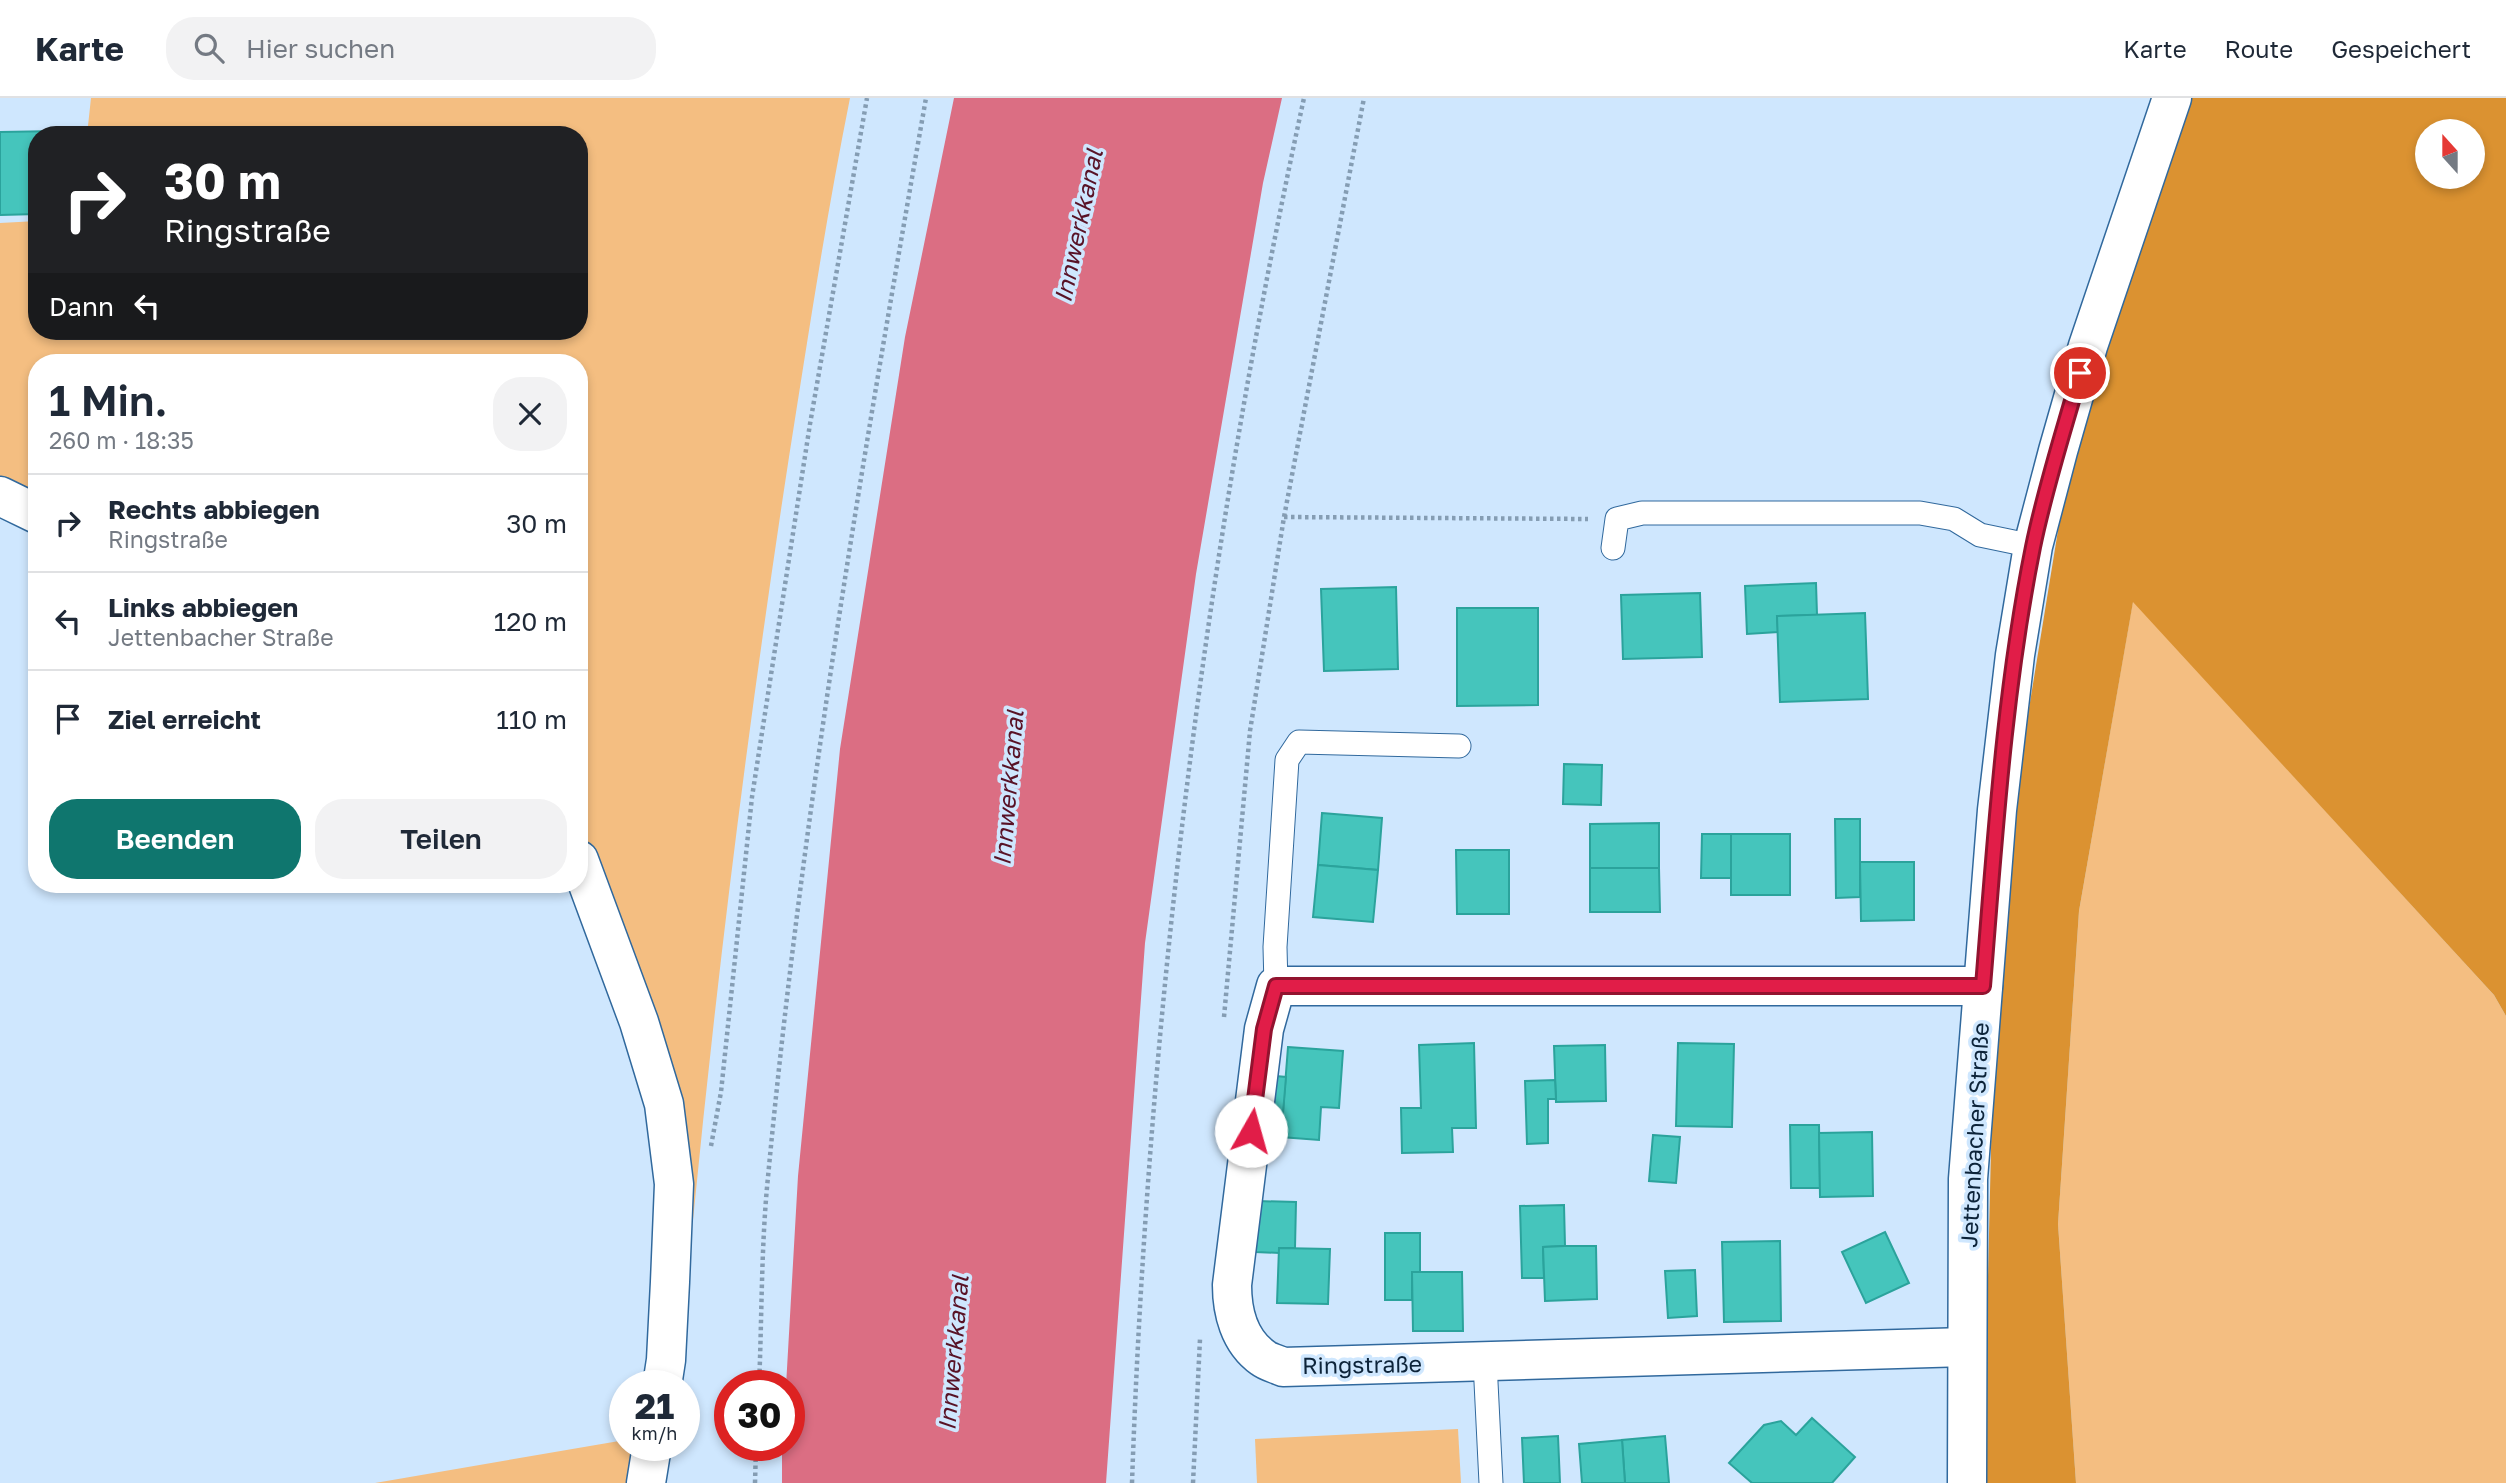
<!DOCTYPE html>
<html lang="de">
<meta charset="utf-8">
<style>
:root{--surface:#fff;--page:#f2f2f3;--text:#1f2937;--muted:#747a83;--line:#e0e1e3;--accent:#0f766e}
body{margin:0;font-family:"Golos Text",sans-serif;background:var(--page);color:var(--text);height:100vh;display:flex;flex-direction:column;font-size:26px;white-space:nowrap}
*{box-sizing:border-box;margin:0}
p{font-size:23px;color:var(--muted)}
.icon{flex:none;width:38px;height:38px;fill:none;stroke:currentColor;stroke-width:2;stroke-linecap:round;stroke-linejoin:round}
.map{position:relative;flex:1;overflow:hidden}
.drawer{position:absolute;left:28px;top:256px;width:560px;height:539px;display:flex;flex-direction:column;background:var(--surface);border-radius:28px;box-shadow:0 4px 10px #0003}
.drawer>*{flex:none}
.guide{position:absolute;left:28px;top:28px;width:560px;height:214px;border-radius:28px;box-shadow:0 4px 10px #0003;background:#202124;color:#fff;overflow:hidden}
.needle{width:46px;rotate:339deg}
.controls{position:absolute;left:2415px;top:21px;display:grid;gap:14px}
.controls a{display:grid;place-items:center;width:70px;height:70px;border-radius:50%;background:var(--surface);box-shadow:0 4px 10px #0003;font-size:35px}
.speed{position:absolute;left:609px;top:1272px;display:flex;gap:14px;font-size:35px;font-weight:700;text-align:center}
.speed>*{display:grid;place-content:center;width:91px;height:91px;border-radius:50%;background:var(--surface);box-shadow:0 4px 10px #0003;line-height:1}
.speed small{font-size:18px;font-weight:400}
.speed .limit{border:10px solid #d22;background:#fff;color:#111}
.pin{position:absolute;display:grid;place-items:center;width:60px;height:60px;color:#fff;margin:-30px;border:4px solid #fff;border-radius:50%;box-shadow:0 2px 7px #0007}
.me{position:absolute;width:77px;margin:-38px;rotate:7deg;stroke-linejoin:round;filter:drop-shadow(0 0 5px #0008)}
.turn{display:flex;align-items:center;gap:24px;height:147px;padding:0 21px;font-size:32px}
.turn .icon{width:91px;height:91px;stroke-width:2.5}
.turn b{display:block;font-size:49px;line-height:60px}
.then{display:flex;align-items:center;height:66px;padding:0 21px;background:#0003;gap:14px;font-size:26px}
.round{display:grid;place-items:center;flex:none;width:74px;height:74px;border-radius:28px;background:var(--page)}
.head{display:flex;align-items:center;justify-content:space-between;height:119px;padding:0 21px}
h1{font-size:42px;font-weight:600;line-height:52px}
.action{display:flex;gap:14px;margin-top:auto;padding:14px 21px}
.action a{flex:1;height:80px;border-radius:28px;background:var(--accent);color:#fff;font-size:28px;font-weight:600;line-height:80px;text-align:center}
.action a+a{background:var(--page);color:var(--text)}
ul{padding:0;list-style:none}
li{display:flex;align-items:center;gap:21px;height:98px;padding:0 21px;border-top:2px solid var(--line)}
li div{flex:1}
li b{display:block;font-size:26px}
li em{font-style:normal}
header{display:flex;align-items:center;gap:42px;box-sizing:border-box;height:98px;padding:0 35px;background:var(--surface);border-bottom:2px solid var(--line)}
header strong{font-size:33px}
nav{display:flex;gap:38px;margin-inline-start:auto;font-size:24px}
.search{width:490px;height:63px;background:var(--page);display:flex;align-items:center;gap:18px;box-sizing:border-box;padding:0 24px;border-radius:28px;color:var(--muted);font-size:26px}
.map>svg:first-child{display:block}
</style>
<header>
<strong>Karte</strong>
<div class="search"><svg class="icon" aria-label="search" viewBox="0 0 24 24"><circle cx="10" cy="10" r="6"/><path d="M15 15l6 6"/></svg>Hier suchen</div>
<nav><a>Karte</a><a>Route</a><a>Gespeichert</a></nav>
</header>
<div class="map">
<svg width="2506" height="1385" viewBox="0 0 2506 1385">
<rect width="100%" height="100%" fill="#cfe7fe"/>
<!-- green -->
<g fill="#f4be81">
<path d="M91,0h759c-24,119 -42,239 -61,359 -39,254 -71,508 -96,763h-8l-97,-372 -9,-22v-464h-542v140l-37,-22v-257l37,-2v110h542v-196h-492z"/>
<path d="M2133,503l361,394 12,21v467h-430l-18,-259 21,-313z"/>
<path d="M1458,1331l3,54h-204l-2,-44z"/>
<path d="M625,1342v6h11l-3,37h-258z"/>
</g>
<!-- forest -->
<path fill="#db9231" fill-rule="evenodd" d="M2190,0h316v918l-12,-21 -361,-393 -54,309 -21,313 18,259h-91l-1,-37 8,-339 26,-331 43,-264 59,-218zM2427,33h46v46h-46z"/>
<!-- water -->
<path fill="#db6e83" d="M954,0h328l-19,85 -67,391 -51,369 -39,540h-324v-37h7v-60h-3l12,-210 42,-427 65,-412z"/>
<!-- building -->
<g fill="#45c5bc" stroke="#2ba39c" stroke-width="2">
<path d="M57,33v4h-20v79l-37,1v-83z"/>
<path d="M1816,485l1,32 -40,1 1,16 -31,2 -2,-48z"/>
<path d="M1396,489l2,82 -74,2 -3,-82z"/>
<path d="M1700,495l2,64 -79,2 -2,-64z"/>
<path d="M1457,510h81v97l-81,1z"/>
<path d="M1865,515l3,86 -88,3 -3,-86z"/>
<path d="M1564,666l38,1 -1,40 -38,-1z"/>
<path d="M1322,715l60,5 -4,52 -60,-5z"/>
<path d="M1835,721h25v78l-24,1z"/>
<path d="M1659,725v45h-69v-44z"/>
<path d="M1702,736h29v44h-30z"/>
<rect x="1731" y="736" width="59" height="61"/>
<path d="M1456,752h53v64h-52z"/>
<path d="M1860,764h54v58l-53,1z"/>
<path d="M1318,767l60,5 -5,52 -60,-5z"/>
<path d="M1590,770h69l1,44h-70z"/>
<path d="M1474,945l2,85h-24l1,24 -51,1 -1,-45h20l-2,-63z"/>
<path d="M1678,945l56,1 -2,83 -56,-1z"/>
<path d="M1605,947l1,56 -50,1 -2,-56z"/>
<path d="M1288,949l55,4 -4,57 -18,-1 -2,33 -38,-3z"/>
<path d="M1266,977l20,2 -6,72 -20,-2z"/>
<path d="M1555,982l1,19h-8v44l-21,1 -2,-63z"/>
<path d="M1790,1027h29l1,63h-29z"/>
<path d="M1872,1034l1,64 -53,1 -1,-64z"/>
<path d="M1653,1037l27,2 -4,46 -27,-2z"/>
<path d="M1257,1103l39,1 -1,46h-16v5l-23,-1z"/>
<path d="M1564,1107l1,41 -22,1 1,31h-22l-2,-72z"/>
<path d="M1885,1134l24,51 -43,20 -24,-51z"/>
<path d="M1385,1135h35v39h-8v28h-27z"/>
<path d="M1780,1143l1,80 -57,1 -2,-80z"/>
<path d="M1565,1148h31l1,53 -52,2 -2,-54z"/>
<path d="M1279,1150l51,1 -2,55 -51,-1z"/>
<path d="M1695,1172l2,46 -29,2 -3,-47z"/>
<path d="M1412,1174h50l1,59h-50z"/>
<path d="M1812,1320l43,39 -23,26h-80l-23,-20 35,-38 17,-4 15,14z"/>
<path d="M1558,1338l2,47h-36l-2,-45z"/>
<path d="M1665,1338l4,47h-44l-3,-43z"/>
<path d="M1622,1342l3,43h-43l-3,-39z"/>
</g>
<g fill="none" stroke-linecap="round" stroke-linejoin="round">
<defs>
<g id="service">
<path d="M1613,450l4,-29 25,-6h278l34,6 26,16 53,11"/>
<path d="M1276,888l-1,-39 12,-187 12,-18 160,4"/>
<path d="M1485,1264l6,121"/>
</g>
<g id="minor">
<path d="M0,398l37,18"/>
<path d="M579,762l60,162 25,82 10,80 -4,98 -4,78 -4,26"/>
<path d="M1966,1249l-683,20c-6,-3 -15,-5 -20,-9 -24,-17 -31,-47 -31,-73l32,-256 12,-43h707"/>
<path d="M646,1385l6,-37"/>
</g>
<path id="tertiary" d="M1967,1385l1,-304 29,-369 18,-155 18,-109 25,-95 30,-105 84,-248"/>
</defs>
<!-- service casing -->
<use href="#service" stroke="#31699d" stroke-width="25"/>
<!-- minor casing -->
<use href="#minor" stroke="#31699d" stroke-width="41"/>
<!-- tertiary casing -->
<use href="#tertiary" stroke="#31699d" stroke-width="41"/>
<!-- path -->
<g stroke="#859db3" stroke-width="4.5" stroke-dasharray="3.5 3.5" stroke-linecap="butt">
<path d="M1284,419l304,2"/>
<path d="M1224,919l26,-286 34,-214 80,-419"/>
<path d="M711,1048l10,-54 31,-295 58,-373 57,-326"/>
<path d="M759,1288c3,-69 2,-140 9,-209 34,-362 95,-721 158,-1079"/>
<path d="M755,1385l1,-37"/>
<path d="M1132,1385c16,-465 73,-931 172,-1385"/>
<path d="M1193,1385l7,-144"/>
</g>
<!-- service -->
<use href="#service" stroke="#fff" stroke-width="23"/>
<!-- minor -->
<use href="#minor" stroke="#fff" stroke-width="38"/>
<!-- tertiary -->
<use href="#tertiary" stroke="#fff" stroke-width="38"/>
</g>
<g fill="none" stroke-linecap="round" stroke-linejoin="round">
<defs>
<path id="route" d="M1251,1033l13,-102 12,-43h707c12,-147 21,-295 50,-439 12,-59 31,-117 47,-174"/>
</defs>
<!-- route casing -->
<use href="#route" stroke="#92132f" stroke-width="18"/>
<!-- route -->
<use href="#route" stroke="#e11d48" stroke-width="12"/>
</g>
<g text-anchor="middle" stroke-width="7" stroke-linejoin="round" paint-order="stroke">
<!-- street labels -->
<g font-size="23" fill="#0c2339" stroke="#cfe7fe">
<text transform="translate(1975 1037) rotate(-87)" y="8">Jettenbacher Straße</text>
<text transform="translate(1362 1267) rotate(-1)" y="8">Ringstraße</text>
</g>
<!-- water labels -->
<g font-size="24" font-style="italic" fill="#581226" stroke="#cfe7fe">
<text transform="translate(1079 128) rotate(-78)" y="8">Innwerkkanal</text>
<text transform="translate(1009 690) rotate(-85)" y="8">Innwerkkanal</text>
<text transform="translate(954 1255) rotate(-85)" y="8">Innwerkkanal</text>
</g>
</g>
</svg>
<div class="controls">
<a><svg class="needle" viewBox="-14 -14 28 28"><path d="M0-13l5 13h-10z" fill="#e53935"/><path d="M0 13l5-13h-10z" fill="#747a83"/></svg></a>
</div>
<div class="speed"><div>21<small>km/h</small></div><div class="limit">30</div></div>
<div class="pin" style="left:2080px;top:275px;background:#d93025"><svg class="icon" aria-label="arrive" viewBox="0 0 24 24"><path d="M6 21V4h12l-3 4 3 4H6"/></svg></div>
<svg class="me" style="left:1251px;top:1033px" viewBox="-20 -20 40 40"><circle r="19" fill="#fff"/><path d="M0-13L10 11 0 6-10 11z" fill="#e11d48"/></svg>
<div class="guide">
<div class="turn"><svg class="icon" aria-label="right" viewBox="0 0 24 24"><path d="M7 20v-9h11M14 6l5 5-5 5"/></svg><div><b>30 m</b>Ringstraße</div></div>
<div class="then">Dann<svg class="icon" aria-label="left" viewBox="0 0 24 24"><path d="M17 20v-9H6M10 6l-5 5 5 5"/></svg></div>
</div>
<section class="drawer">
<div class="head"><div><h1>1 Min.</h1><p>260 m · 18:35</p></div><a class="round"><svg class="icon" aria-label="close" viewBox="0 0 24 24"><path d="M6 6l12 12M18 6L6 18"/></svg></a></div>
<ul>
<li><svg class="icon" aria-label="right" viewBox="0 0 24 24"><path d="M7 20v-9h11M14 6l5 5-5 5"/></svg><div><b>Rechts abbiegen</b><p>Ringstraße</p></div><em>30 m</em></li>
<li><svg class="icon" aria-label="left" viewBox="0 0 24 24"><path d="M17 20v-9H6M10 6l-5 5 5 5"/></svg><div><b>Links abbiegen</b><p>Jettenbacher Straße</p></div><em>120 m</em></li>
<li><svg class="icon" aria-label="arrive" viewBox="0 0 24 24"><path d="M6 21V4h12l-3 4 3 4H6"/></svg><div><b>Ziel erreicht</b></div><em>110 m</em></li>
</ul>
<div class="action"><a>Beenden</a><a>Teilen</a></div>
</section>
</div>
